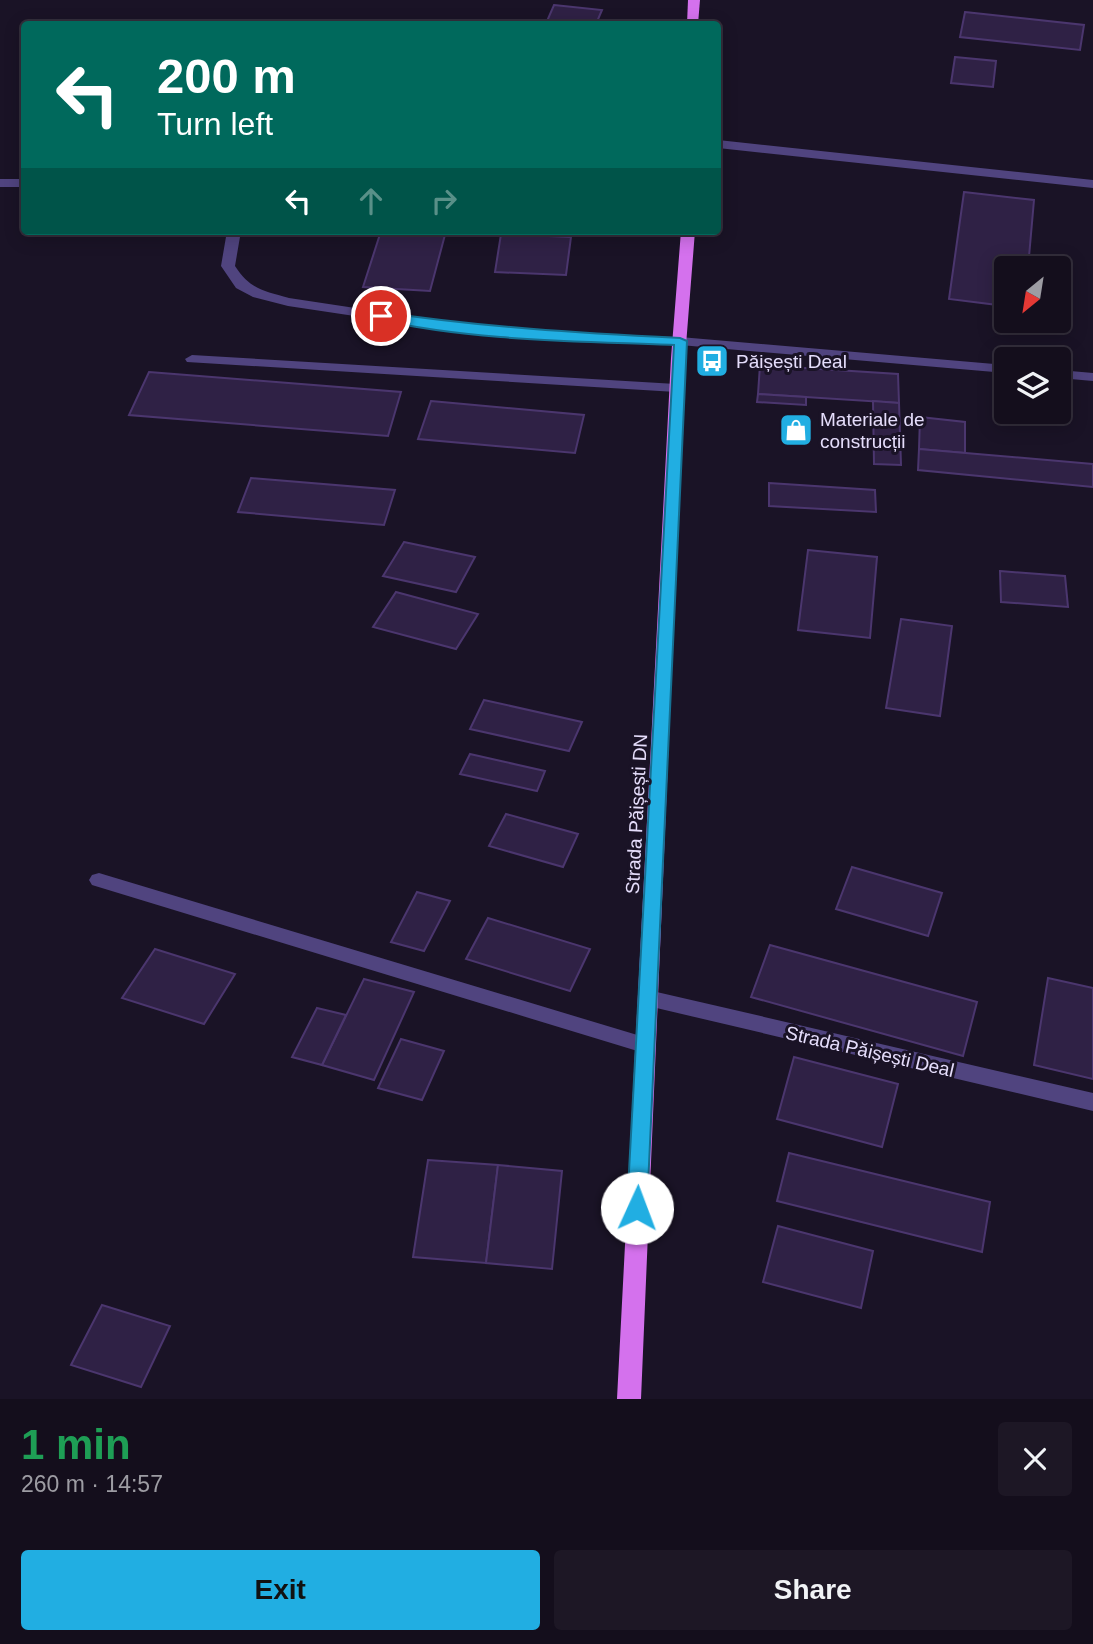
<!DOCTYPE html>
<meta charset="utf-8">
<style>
:root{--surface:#140e1c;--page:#1d1725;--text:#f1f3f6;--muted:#9d9ca3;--line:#332e3b;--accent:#21aee2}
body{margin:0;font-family:Arial,sans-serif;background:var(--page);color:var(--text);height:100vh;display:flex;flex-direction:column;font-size:26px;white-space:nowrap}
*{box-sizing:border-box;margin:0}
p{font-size:23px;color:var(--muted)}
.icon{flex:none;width:38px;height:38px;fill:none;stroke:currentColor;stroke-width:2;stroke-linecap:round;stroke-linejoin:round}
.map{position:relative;height:1399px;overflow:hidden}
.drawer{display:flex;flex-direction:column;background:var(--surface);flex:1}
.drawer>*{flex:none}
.top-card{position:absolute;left:21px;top:21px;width:700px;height:214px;border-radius:7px;box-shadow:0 4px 18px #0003,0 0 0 2px var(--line);background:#00695c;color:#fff;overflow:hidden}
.needle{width:46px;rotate:210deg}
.buttons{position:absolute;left:994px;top:256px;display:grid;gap:14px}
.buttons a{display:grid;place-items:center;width:77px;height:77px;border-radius:7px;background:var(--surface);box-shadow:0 4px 18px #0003,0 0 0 2px var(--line);font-size:35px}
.pin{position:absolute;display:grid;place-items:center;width:60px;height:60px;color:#fff;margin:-30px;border:4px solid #fff;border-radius:50%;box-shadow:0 2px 7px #0007}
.me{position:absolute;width:77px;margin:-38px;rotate:2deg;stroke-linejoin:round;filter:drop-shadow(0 0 5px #0008)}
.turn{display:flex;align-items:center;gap:24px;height:147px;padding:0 21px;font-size:32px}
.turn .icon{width:91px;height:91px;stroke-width:2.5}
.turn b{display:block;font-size:49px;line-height:60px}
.lanes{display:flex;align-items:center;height:66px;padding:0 21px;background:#0003;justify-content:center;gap:35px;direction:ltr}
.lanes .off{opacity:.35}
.round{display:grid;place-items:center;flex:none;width:74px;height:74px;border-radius:7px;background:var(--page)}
.summary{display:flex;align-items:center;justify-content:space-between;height:119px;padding:0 21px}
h1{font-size:42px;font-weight:700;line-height:52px;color:#1e9e55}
.primary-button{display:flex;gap:14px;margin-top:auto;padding:14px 21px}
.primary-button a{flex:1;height:80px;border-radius:7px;background:var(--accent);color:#111;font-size:28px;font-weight:700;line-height:80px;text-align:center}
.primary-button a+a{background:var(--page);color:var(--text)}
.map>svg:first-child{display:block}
</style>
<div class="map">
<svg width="1093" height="1399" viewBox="0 0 1093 1399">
<rect width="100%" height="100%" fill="#1a1326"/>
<!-- building -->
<g fill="#2f2145" stroke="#4b366e" stroke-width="2">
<path d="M554,5l48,5 -6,14 -49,-3z"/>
<path d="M965,12l119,13 -4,25 -120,-13z"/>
<path d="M955,57l41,4 -3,26 -42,-4z"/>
<path d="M964,192l70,8 -6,68h-22v38l-57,-7z"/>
<path d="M381,231h65l-16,60 -67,-4z"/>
<path d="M501,234l70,3 -5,38 -71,-3z"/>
<path d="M760,365l138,9 1,29 -141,-9z"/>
<path d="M149,372l252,20 -13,44 -259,-21z"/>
<path d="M758,394l48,3v8l-49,-3z"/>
<path d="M431,401l153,14 -9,38 -157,-14z"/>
<path d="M873,401l26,2 2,62 -27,-1z"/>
<path d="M920,417l45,5v31l-46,-4z"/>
<path d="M919,449l174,15v23l-175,-17z"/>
<path d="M251,478l144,12 -11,35 -146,-13z"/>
<path d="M769,483l106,7 1,22 -107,-6z"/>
<path d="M404,542l71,15 -19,35 -73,-16z"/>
<path d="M808,550l69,7 -7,81 -72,-8z"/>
<path d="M1000,571l65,5 3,31 -67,-5z"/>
<path d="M396,592l82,22 -22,35 -83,-22z"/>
<path d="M901,619l51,7 -12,90 -54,-8z"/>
<path d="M484,700l98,22 -13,29 -99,-22z"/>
<path d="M470,754l75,17 -8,20 -77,-17z"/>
<path d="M506,814l72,20 -15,33 -74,-21z"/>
<path d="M852,867l90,26 -14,43 -92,-27z"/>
<path d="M417,892l33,9 -26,50 -33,-9z"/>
<path d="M488,918l102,31 -20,42 -104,-32z"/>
<path d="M770,945l207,57 -14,54 -212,-59z"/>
<path d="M155,949l80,25 -31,50 -82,-26z"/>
<path d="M1048,978l45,10v91l-59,-14z"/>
<path d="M364,979l50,13 -40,88 -52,-15z"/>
<path d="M317,1008l29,7 -24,50 -30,-8z"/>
<path d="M401,1039l43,12 -22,49 -44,-12z"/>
<path d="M794,1057l104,27 -16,63 -105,-28z"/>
<path d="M789,1153l201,49 -8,50 -205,-51z"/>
<path d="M428,1160l70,5 -12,98 -73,-6z"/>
<path d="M498,1165l64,6 -10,98 -66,-6z"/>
<path d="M778,1226l95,25 -12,57 -98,-26z"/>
<path d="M102,1305l68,21 -29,61 -70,-22z"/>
</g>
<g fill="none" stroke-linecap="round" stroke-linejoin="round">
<!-- minor -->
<g fill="#50447f" fill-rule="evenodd">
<path d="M718,140l375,40v8l-375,-40z"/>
<rect x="0" y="179" width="24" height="8"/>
<path d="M227,231h14l-6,35c15,23 28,25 54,32l172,26 114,10 105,3 326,28v8l-326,-28 -105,-3 -114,-10 -173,-26 -35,-9 -17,-9 -15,-22z"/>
<path d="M192,355l484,29 7,4 -7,4 -489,-30 -2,-3z"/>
<path d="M1059,370l34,3v8l-34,-3z"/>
<path d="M99,873l545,164 7,2 3,6 -3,6 -7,2 -552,-168 -3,-5 3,-5z"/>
<path d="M648,990l445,103v18l-445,-105 -7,-2 -3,-6 3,-6z"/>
</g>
<!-- major -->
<g fill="#d471ed" fill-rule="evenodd">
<path d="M688,0h12l-2,24h-11z"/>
<path d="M681,231h14l-10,127 -44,1041h-24l54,-1041z"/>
</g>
</g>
<!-- route -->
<path fill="#21aee2" stroke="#157193" stroke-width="2" d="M381,312c100,15 199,21 299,26l7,3 -40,867 -3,7 -7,2 -7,-2 -3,-7 47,-863c-99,-4 -202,-4 -298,-26v-6z"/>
<!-- icons -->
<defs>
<symbol id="bus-square" viewBox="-11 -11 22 22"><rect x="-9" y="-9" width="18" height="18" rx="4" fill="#21aee2" stroke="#1a1326"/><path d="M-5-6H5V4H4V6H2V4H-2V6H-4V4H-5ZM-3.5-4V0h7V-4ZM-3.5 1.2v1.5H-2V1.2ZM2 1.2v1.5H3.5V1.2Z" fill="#fff"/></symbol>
<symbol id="shop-square" viewBox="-11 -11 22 22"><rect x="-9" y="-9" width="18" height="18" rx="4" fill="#21aee2" stroke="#1a1326"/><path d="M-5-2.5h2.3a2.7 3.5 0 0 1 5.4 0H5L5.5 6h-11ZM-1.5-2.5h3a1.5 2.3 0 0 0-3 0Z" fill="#fff"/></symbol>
</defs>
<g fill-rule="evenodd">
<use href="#bus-square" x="693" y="342" width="38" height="38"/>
<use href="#shop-square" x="777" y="411" width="38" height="38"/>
</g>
<g text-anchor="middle" stroke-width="6" stroke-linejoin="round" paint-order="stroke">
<!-- poi labels -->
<g font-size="19" fill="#e5ddfb" stroke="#1a1326" text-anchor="start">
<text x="736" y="368">Păișești Deal</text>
<text x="820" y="426">Materiale de<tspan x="820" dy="22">construcții</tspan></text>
</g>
<!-- street labels -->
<g font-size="19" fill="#e5ddfb" stroke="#1a1326">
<text transform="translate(636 814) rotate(-87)" y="7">Strada Păișești DN</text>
<text transform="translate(870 1051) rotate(13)" y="7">Strada Păișești Deal</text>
</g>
</g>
</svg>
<div class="buttons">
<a><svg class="needle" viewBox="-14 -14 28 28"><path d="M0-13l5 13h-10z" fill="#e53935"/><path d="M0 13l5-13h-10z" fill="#9d9ca3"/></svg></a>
<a><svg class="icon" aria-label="layers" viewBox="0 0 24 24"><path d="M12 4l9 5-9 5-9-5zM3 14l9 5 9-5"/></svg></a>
</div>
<div class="pin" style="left:381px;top:316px;background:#d93025"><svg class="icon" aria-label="arrive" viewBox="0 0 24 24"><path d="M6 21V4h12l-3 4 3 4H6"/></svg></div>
<svg class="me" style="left:637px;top:1208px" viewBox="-20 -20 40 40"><circle r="19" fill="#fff"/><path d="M0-13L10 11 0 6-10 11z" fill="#21aee2"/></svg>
<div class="top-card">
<div class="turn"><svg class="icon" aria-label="left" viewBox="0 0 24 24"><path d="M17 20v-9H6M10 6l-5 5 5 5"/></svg><div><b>200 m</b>Turn left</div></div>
<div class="lanes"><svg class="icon" aria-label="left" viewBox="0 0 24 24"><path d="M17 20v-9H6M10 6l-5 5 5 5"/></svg><svg class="icon off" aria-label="ahead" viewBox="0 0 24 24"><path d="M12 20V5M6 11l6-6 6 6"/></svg><svg class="icon off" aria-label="right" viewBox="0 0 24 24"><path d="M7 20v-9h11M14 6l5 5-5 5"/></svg></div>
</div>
</div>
<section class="drawer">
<div class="summary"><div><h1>1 min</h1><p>260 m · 14:57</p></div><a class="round"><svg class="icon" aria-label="close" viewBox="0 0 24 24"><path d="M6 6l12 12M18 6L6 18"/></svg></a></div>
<div class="primary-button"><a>Exit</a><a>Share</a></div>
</section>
